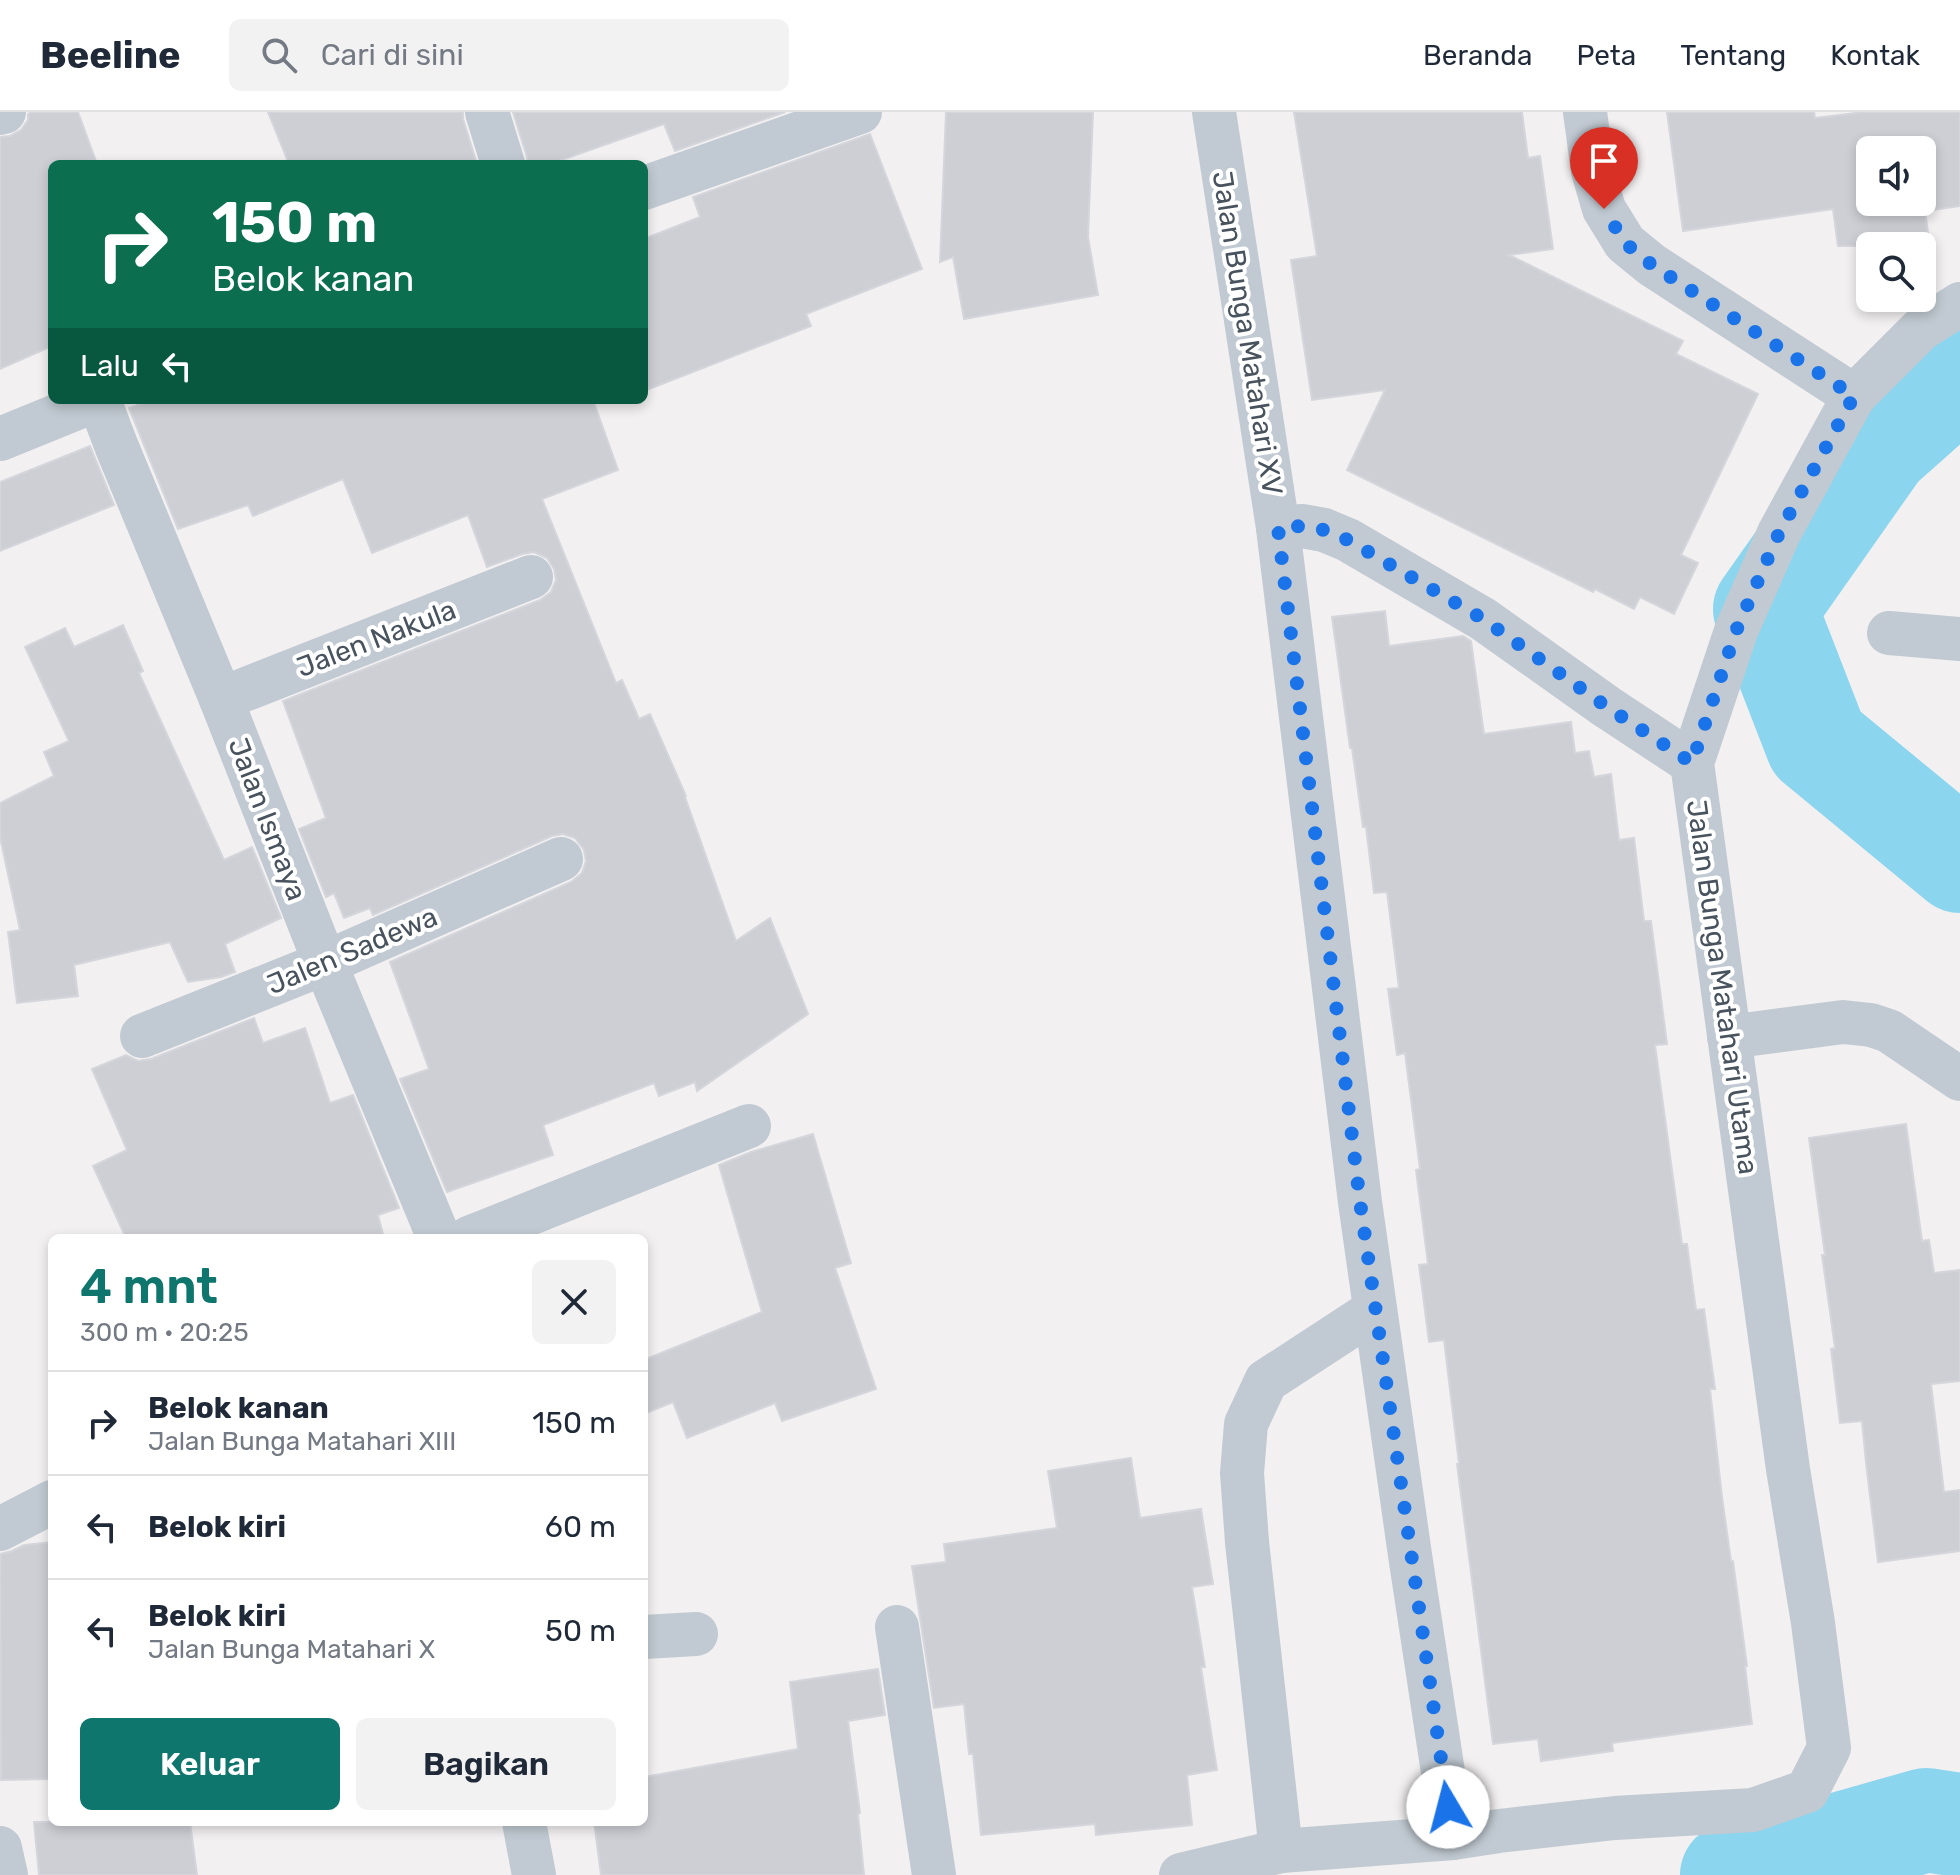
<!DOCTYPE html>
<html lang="id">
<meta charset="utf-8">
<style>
:root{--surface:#fff;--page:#f2f2f3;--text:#1f2937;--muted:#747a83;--line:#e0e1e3;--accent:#0f766e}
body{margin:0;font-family:Rubik,sans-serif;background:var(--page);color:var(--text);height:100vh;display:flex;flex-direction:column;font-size:30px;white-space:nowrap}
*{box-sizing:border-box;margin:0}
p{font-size:26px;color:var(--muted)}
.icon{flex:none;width:44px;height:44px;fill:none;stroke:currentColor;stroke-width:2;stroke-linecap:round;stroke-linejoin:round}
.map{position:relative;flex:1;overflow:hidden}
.drawer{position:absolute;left:48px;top:1122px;width:600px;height:592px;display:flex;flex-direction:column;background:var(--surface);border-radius:12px;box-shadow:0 4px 12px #0003}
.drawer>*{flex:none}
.guide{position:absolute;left:48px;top:48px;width:600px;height:244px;border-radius:12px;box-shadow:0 4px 12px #0003;background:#0b6e4f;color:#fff;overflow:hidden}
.fabs{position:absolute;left:1856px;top:24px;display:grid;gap:16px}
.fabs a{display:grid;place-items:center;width:80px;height:80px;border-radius:12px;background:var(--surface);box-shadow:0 4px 12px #0003;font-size:40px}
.pin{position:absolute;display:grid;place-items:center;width:68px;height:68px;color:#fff;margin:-82px -34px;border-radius:50% 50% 50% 0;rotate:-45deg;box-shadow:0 0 8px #0007}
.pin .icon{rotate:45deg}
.me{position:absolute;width:88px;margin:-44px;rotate:352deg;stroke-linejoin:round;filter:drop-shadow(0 0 6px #0008)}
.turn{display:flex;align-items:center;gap:28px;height:168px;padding:0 32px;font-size:36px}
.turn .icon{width:104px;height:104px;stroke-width:2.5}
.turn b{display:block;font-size:56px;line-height:68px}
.then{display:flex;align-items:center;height:76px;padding:0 32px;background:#0003;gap:16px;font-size:30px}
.round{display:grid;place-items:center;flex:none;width:84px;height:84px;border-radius:12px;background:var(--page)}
.summary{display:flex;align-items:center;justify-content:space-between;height:136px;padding:0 32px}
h1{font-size:48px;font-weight:600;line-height:60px;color:var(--accent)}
.cta{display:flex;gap:16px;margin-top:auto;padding:16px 32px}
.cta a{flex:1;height:92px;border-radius:12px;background:var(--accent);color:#fff;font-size:32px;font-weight:600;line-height:92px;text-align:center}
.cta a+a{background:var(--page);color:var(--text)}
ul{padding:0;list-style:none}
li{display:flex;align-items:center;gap:24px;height:104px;padding:0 32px;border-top:2px solid var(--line)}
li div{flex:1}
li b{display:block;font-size:30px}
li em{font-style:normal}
header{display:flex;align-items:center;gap:48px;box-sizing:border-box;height:112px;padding:0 40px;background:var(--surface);border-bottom:2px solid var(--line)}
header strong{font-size:38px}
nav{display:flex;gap:44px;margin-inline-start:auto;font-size:28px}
.search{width:560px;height:72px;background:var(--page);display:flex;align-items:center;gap:20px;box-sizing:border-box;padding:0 28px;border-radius:12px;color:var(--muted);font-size:30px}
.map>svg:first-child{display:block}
</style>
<header>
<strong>Beeline</strong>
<div class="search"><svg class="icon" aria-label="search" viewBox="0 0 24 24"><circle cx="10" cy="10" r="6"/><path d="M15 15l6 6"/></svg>Cari di sini</div>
<nav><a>Beranda</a><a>Peta</a><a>Tentang</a><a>Kontak</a></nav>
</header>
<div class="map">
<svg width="1960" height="1763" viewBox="0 0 1960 1763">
<rect width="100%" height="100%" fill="#f2f0f0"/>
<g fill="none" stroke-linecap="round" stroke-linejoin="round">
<!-- river -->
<g stroke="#8bd5ee" stroke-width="104">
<path d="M1960,263l-81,72 -114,162 52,134 143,118"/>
<path d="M1732,1763l194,-55 34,5"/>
</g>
</g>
<!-- building -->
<g fill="#cdcfd5" stroke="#d4d6dc" stroke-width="2" fill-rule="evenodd">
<path d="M32,0h46l19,52h-45v182l-52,23v-232l10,-1 11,-6 7,-10v-6z"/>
<path d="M268,0h195v7l14,45h-188z"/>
<path d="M513,0h272l-110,39 -11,-27 -114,40h-23v-7z"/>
<path d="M946,0h147l-5,125 10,58 -134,24 -11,-62 -13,5z"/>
<path d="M1294,0h228l6,46 12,-2 13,93 -44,6 174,86 -7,13 82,40 -77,161 17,8 -24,51 -34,-17 -6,12 -39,-20 -2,3 -246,-122 38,-80 -73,10 -21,-140 26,-4z"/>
<path d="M1667,0h147l1,6 49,-6h96v94l-35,5 5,35h-92l-5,-37 -150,22zM1870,38h52v52h-52z"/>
<path d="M870,22l52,135 -116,45 5,12 -167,65v-152l56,-22 -7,-20z"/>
<path d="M152,288h441l25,70 -76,29 74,184 6,-3 17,39 11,-5 36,82 -1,1 51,144 34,-23 38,96 -111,77 -2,-9 -36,14 -5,-13 -111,42 10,30 -106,37 -47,-113 29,-10 -39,-107 181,-80 11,-9 4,-12 -2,-11 -9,-12 -12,-4 -11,2 -179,79 -3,-7 -26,10 -10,-25 -8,4 -27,-68 27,-11 -43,-117 257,-101 11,-8 5,-12 -2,-11 -7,-11 -13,-6 -12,2 -35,13 -19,-52 -96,38 -29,-74 -90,37 -5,-11 -70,24 -49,-121z"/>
<path d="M90,334l24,59 -114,46v-69z"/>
<path d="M1385,499l4,35 74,-10 8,5 13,93 87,-12 4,31 14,-2 5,26 17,-3 8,66 15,-2 10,83h7l16,123 -12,1 27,199h5l9,66 8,-1 11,80h-5l12,108 9,64h2l14,105h-2l7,58 -140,19 1,8 -72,10 -3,-22 -45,5 -36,-280h2l-15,-124 -15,2 -10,-77 9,-1 -12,-94 4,-1 -15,-116 -8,2 -9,-66 11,-1 -12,-96 -13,1 -8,-66h-3l-11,-79h-2l-18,-131z"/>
<path d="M123,513l20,46 -4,2 85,187 28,-13 29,71 -56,26 10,28 -14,5 -33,5 -18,-40 -96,23 4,31 -61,7 -9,-71 12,-2 -20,-93v-34l54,-27 -10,-24 25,-11 -44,-94 40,-19 9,19z"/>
<path d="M254,906l9,25 42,-15 25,75 23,-8 46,113 -21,7 6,23h-258l-33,-72 34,-16 -35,-81 34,-14 12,6 13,-2z"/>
<path d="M1906,1012l16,117 7,-1 5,33 26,-3v111l-29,3 13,108 16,-2v61l-82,11 -12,-99 -4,-42 -22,2 -9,-74 4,-1 -13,-93h3l-16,-117z"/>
<path d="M813,1022l38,129 -16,5 41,121 -94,32 -7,-18 -88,35 -14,-36 -29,12v-54l118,-48 -43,-147 32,-13z"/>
<path d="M1131,1346l9,60 61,-9 12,75 -21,3 13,80h-4l16,103 -30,5 5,50 -96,10 -1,-11 -114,11 -8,-81h-4l-5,-50 -30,4 -22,-142 34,-4 -2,-18 113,-16 -9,-57z"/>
<path d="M52,1430v237l-51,1 -1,-226 12,-3 12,-6z"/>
<path d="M878,1557l7,46 -37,6 12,92 -2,1 6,61h-263l-7,-53h50v-45l154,-28 -8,-67z"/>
<path d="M34,1710h156l7,53h-158z"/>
</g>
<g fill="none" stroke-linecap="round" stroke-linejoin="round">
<!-- minor -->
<g stroke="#c1cad2" stroke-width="44">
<path d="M487,0l16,52"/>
<path d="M1214,0l64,416 82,674 50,353 43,283"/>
<path d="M1585,0l8,59 11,38 21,34 27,22 202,131"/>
<path d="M0,1l4,-1"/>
<path d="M644,76l216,-76"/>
<path d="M99,288l17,45 105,254 104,264 114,275"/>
<path d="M0,327l96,-39"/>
<path d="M1278,416l24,-2 22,4 24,10 135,79 124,88 85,56"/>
<path d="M1889,521l71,6"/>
<path d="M221,587l310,-122"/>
<path d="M142,924l183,-73 236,-104"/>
<path d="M1729,925l114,-15 28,3 18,6 71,48"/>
<path d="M469,1126l280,-112"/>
<path d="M0,1417l52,-27"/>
<path d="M897,1515l37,248"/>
<path d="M644,1525l52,-3"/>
<path d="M524,1710l10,53"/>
<path d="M0,1736l6,27"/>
<path d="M1281,1739l-34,-309 -5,-69 4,-49 20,-43 109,-71"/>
<path d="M1181,1763l100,-24 172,-13 46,-7 116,-13 138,-8 54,-19 22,-43 -16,-125 -25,-154 -96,-706 44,-132 43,-98 75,-137 67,-67 39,-25"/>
</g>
</g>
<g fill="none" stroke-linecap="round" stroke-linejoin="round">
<!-- route -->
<path stroke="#1a73e8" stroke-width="14" stroke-dasharray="0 25.2" d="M1448,1695l-88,-605 -82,-674 24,-2 22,4 24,10 135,79 124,88 85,56 44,-132 43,-98 75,-137 -202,-131 -27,-22 -21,-34"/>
</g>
<g text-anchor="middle" stroke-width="8" stroke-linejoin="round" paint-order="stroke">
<!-- street labels -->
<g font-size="28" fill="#48535e" stroke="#fff">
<text transform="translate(1248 221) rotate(81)" y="10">Jalan Bunga Matahari XV</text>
<text transform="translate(376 526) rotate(-21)" y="10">Jalen Nakula</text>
<text transform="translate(268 707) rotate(69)" y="10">Jalan Ismaya</text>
<text transform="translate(352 838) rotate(-23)" y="10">Jalen Sadewa</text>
<text transform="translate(1723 875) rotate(82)" y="10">Jalan Bunga Matahari Utama</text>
</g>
</g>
</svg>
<div class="fabs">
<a><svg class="icon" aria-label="sound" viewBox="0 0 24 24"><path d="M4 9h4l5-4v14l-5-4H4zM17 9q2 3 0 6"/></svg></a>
<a><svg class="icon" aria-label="search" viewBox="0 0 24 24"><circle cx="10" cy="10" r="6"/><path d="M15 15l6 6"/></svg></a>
</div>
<div class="pin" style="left:1604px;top:97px;background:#d93025"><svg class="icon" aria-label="arrive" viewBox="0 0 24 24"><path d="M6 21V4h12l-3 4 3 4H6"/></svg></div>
<svg class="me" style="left:1448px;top:1695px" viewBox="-20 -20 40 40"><circle r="19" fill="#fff"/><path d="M0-13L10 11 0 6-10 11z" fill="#1a73e8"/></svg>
<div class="guide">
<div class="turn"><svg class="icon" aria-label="right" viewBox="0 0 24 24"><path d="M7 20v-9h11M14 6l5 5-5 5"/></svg><div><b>150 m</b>Belok kanan</div></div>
<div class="then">Lalu<svg class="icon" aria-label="left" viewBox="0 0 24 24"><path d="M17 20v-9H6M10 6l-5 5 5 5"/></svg></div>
</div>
<section class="drawer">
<div class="summary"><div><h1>4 mnt</h1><p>300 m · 20:25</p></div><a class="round"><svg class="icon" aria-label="close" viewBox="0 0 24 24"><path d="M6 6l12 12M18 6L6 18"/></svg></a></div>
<ul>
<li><svg class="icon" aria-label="right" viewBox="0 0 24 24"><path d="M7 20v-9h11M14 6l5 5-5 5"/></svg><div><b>Belok kanan</b><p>Jalan Bunga Matahari XIII</p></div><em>150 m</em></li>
<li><svg class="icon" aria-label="left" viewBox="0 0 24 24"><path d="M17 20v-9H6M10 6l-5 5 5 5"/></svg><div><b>Belok kiri</b></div><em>60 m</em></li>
<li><svg class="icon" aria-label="left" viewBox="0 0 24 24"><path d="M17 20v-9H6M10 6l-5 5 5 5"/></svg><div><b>Belok kiri</b><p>Jalan Bunga Matahari X</p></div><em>50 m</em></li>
</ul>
<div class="cta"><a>Keluar</a><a>Bagikan</a></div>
</section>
</div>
